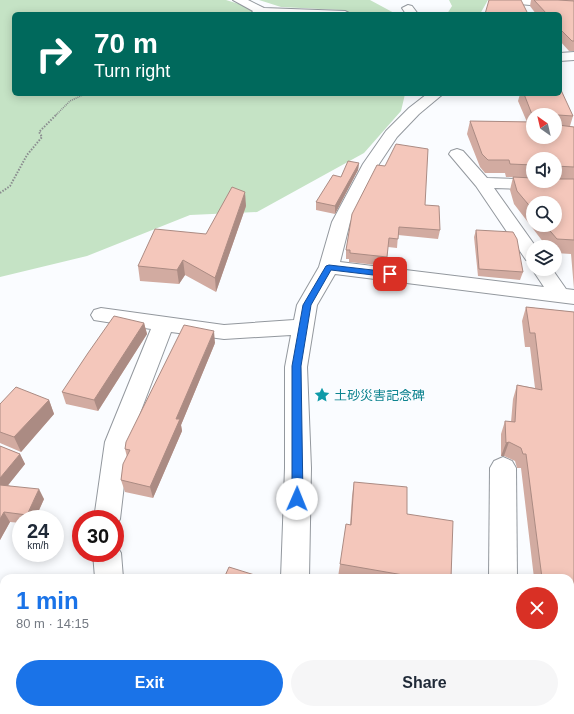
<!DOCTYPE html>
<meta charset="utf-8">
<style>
:root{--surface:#fff;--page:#f6f6f7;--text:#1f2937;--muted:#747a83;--accent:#1a73e8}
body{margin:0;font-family:Arial,"Noto Sans JP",sans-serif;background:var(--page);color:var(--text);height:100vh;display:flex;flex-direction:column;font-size:15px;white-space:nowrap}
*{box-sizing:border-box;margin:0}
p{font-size:13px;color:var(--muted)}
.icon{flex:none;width:22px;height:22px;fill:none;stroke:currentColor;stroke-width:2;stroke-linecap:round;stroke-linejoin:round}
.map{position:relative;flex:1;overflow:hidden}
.side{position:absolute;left:0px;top:574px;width:574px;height:140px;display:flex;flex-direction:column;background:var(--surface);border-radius:12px 12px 0 0;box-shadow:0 2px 10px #0003}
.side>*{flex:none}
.hud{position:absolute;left:12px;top:12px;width:550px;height:84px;border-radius:6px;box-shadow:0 2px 10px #0003;background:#00695c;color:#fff;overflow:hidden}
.needle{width:26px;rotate:326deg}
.fabs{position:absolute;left:526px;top:108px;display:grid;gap:8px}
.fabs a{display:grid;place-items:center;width:36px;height:36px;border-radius:50%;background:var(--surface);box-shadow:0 2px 10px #0003;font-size:20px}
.speed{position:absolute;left:12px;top:510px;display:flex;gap:8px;font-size:20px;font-weight:700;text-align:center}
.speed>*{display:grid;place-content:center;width:52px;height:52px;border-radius:50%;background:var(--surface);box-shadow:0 2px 10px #0003;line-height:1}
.speed small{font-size:10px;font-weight:400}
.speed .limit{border:6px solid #d22;background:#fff;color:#111}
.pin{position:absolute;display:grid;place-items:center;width:34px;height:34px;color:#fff;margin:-17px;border-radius:8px;box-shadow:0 2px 6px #0006}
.me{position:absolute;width:44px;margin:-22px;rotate:1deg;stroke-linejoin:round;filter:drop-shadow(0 0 3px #0008)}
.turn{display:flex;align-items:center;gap:14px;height:84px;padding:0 16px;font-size:18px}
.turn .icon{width:52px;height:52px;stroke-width:2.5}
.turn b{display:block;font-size:28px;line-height:34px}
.round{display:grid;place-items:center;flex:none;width:42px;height:42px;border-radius:21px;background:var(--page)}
.headline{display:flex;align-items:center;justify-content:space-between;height:68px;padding:0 16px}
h1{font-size:24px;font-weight:800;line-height:30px;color:var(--accent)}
.cta{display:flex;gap:8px;margin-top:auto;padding:8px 16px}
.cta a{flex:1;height:46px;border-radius:24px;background:var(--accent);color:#fff;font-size:16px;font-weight:800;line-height:46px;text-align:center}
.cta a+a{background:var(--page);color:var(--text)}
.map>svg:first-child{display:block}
</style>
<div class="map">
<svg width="574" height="714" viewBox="0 0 574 714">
<rect width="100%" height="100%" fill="#fafcff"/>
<!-- green -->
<g fill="#c5e3c5">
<path d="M0,0h226l39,12 13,2h-264v80h391l-4,17 -37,42 -107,59 -67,3 -103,41 -87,21z"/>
<path d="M259,0h111l26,14h-45l-10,-4 -60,-3z"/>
<path d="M449,0h39l-8,14h-33l5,-8z"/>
</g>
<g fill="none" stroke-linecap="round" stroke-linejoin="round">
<defs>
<g id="street">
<path d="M233,0h15l16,8 81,3 6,3h-100l2,-3z"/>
<path d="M502,0h43l29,3v6l-66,-6z"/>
<path d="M408,5l4,1 6,8h-12l-4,-6z"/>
<path d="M574,52v8l-14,1v-8z"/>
<path d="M427,94h16l-24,20 -22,23 -18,27 -29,58 -10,40 204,25 -12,-18h20l14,20 8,1v14l-239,-30 -18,31 -10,62 4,101 -2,110h-28l4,-110v-101l6,-32 -67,4 -53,-7 -42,110 -9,77 -5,9v-9h-21l11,-77 46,-113 -57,-9 -3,-5 3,-5 7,-2 123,17 70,-5 3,-15 22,-38 13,-45 31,-58 23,-33 23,-23z"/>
<path d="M457,149l6,2 24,27 87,3v10l-80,-3 42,59h-3v15l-7,-2 -50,-74 -27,-32 2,-3z"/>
<path d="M503,457l9,4 4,7 1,110h-28l1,-110 4,-7z"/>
<path d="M115,543l6,10 2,25h-28l-2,-25h22z"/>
<path d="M570,695l4,1v18h-26l-1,-4h23z"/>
<path d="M28,710h33l-1,4h-33z"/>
<rect x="271" y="710" width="32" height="4"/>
</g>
</defs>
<!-- street casing -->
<use href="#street" stroke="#93989e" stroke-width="2"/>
<!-- path-far1 -->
<path stroke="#8a8c8f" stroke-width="1.5" stroke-dasharray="1 1" stroke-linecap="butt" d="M56,115l14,-14 15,-7"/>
<!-- path -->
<path stroke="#8a8c8f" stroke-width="2" stroke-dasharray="1.5 1.5" stroke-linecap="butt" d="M0,193l10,-7 17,-31 15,-18 -3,-5 18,-18"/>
<!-- street -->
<use href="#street" fill="#fff" fill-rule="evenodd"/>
</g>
<!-- wall -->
<g fill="#d2aba1" fill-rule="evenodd">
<path d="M531,0h43v51h-5l-9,-10v-27h-24l-6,-8z"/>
<path d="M520,94h40l13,22 -3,10 4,1v162l-3,-35 -16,-1v-6h-8l-33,-43 -4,-14 3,-13h-7l-1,-4h-20l-5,-6 -13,-33 3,-13 57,1 -9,-21zM533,115l22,22h-22zM533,159h22v22h-22zM533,203l22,22h-22z"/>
<path d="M359,163l-1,7 -23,44 -19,-4v-8l25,-25z"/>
<path d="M425,205l15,25 -2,9 -40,-4 -1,13 -9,-1 -2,19 -37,-4v-3h-3v-9z"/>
<path d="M246,206l-30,86 -31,-17 -6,9 -39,-3 -2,-15 68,-32z"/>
<path d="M476,230l47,42 -3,8 -42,-4 -4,-39z"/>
<path d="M526,307l48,5v317h-4v-51h-36l-13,-110h-4l-2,-7 -11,-5h-3v-22l4,-13 6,1 2,-23 4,-14 18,3 -5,-41h-5l-3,-26z"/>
<path d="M144,323l3,11 -49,77 -32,-7 -4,-12z"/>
<path d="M215,343l-34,82 1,6 -29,67 -28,-6 -4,-12 6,-23 -2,-8z"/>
<path d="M49,400l5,14 -33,38 -21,-9v-39z"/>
<path d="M0,446l20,8 5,10 -17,21 36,14 -9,20h-14v4l-11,-1 -10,18z"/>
<path d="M354,482l53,32 44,64h-108l-5,-1 2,-13 10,-39 2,-29z"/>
<path d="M456,710h44l21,4h-67z"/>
</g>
<!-- shaded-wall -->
<g fill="#ab8b83">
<path d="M359,163l-1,7 -23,44v-8z"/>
<path d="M245,192l1,14 -30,86 -1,-14z"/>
<path d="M183,260l2,15 -6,9 -2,-14z"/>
<path d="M144,323l3,11 -49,77 -4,-11z"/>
<path d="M214,331l1,12 -34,82 1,6 -29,67 -3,-11 26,-68z"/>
<path d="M49,400l5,14 -33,38 -7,-15z"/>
<path d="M509,442l-5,14h-3l5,-13z"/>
<path d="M20,454l5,10 -24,30 -1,-1v-15z"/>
<path d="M39,489l5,10 -9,20h-6l-2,-4z"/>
<path d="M4,512l6,10 -10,18v-21z"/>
<path d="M4,684v22l-1,2 -3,-4v-14z"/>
<path d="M221,710h6l-2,4h-6z"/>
</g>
<!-- building -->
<g fill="#f4c7bb" stroke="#ab8b83">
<path d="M489,0h32l7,14h-43z"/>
<path d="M534,0h24l16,1v40h-2l-12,-12v-15h-13z"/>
<path d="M560,90h1l12,26 -15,-1v10l16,2v40l-19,-1v-7h-22v6l-23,-1 -1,-4h-21l-6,-6 -12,-33 63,1v15h22v-22h-22v2l-9,-23h36z"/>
<path d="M396,144l32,5 -3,56 14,1 1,24 -41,-3 -1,12 -9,-1 -2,19 -37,-4v-3h-4l6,-36 25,-49 8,1z"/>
<path d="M348,161l11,2 -24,43 -19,-4 17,-27 8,2z"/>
<path d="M513,177l20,1v3h22v-2h19v61l-17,-1 -12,-14h10v-22h-22v7l-16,-19z"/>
<path d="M232,187l13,5 -30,86 -32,-18 -6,10 -39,-4 17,-37 51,5z"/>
<path d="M476,230l37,2 4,7 6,33 -44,-3z"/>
<path d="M526,307l48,5v306l-4,1v-41h-28l-16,-124h-3l-2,-6 -12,-6 -3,1 -1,-22 10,1 2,-37 25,5 -7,-57h-5z"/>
<path d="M114,316l30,7 -50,77 -32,-8 26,-39z"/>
<path d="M184,325l30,6 -38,88h4l-30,68 -29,-7 2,-16 7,-14 -5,-1 1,-7z"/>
<path d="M16,387l33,13 -35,37 -14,-5v-28z"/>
<path d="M0,446l20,8 -20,24z"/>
<path d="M354,482l53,5v27l46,7 -2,57h-42v-2l-69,-12 6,-40 5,1z"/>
<path d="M0,485l39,4 -12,26 -23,-3 -4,7z"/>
<path d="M229,567l32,10 -1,1h-36z"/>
<path d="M0,619l4,1v64l-4,6z"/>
<path d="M159,710h62l-2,4h-62z"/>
<path d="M460,710h40l21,4h-61z"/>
</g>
<!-- route -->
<path fill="#1a73e8" stroke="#114b97" d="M329,265l61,7 4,2 -4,3 -59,-7 -20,35 -10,61 2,133 -2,4h-8l-1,-4v-133l11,-61 23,-39z"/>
<!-- icons -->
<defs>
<symbol id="sight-bare" viewBox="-9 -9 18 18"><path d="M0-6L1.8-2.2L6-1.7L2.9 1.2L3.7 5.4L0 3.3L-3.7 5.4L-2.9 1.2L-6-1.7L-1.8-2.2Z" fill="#0f9aa8" stroke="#fafcff" stroke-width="2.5" paint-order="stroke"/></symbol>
</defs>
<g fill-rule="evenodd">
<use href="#sight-bare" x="311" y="384" width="22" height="22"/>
</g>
<g text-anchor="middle" stroke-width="4" stroke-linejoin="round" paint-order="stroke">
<!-- culture labels -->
<g font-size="13" fill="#0d838f" stroke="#fafcff" text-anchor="start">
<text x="334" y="400">土砂災害記念碑</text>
</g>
</g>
</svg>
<div class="fabs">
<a><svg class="needle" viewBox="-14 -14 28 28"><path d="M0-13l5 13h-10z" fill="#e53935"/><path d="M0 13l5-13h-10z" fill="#747a83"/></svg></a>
<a><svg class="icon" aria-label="sound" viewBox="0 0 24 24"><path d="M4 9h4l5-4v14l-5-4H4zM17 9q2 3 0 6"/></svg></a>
<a><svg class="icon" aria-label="search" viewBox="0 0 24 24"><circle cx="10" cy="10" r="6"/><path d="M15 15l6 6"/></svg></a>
<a><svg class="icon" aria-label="layers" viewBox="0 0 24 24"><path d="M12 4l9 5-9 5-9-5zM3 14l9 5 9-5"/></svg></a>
</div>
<div class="speed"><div>24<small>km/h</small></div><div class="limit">30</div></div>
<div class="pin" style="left:390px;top:274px;background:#d93025"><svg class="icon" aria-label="arrive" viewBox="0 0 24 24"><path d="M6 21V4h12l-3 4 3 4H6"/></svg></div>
<svg class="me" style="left:297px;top:499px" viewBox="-20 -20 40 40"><circle r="19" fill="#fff"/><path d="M0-13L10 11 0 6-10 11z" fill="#1a73e8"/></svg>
<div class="hud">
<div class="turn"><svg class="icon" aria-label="right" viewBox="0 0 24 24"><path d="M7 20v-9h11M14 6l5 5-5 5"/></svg><div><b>70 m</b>Turn right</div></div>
</div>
<section class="side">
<div class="headline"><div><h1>1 min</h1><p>80 m · 14:15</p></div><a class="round" style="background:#d93025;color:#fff"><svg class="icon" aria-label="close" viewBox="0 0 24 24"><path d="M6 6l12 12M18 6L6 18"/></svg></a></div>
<div class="cta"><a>Exit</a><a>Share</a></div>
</section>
</div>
